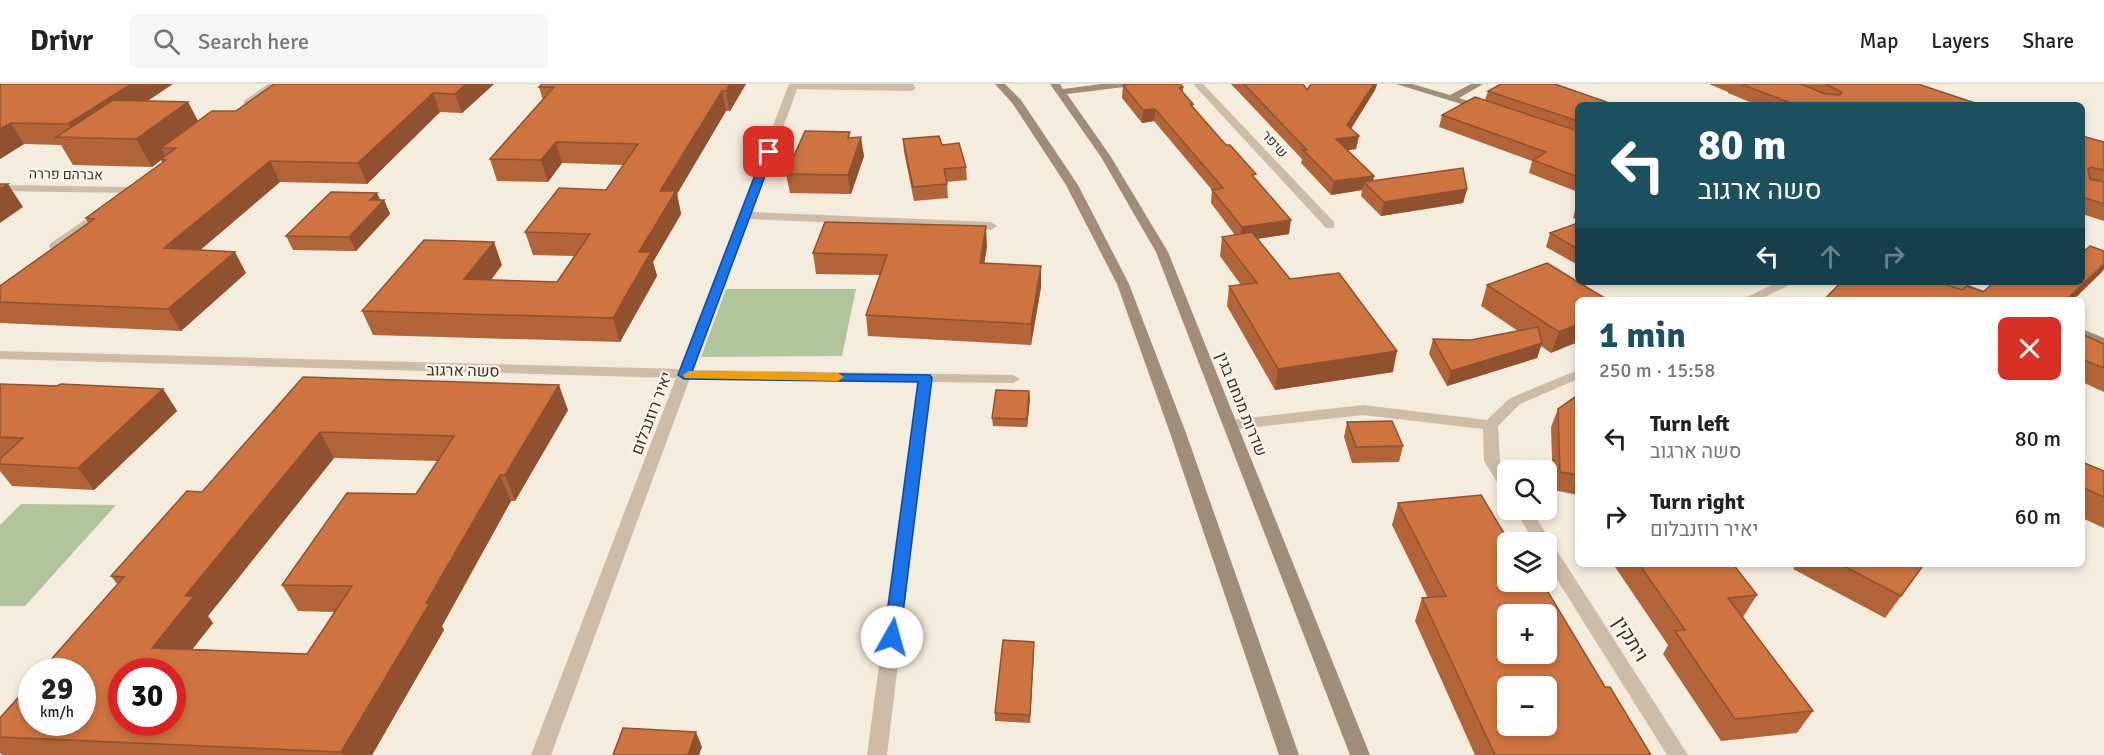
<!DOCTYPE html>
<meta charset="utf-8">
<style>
:root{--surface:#fff;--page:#f6f6f6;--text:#222;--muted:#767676;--line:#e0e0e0;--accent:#1b515e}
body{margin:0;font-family:Signika,Heebo,sans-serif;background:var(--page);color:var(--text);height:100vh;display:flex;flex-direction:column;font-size:22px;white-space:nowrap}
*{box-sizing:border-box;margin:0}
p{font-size:20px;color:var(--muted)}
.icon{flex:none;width:33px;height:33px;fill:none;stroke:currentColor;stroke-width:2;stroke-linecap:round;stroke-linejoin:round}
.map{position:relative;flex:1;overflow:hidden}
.sheet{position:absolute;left:1575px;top:213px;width:510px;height:270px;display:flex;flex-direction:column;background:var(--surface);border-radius:9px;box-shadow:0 3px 9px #0003}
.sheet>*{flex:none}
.top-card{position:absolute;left:1575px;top:18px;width:510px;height:183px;border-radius:9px;box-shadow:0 3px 9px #0003;background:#1b515e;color:#fff;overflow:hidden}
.fabs{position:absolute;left:1497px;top:376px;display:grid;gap:12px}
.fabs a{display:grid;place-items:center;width:60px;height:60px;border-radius:9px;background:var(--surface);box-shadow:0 3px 9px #0003;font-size:30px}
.speed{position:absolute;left:18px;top:574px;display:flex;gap:12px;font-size:30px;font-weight:700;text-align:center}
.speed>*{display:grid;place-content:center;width:78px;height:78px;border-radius:50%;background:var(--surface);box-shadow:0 3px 9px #0003;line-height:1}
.speed small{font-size:15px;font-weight:400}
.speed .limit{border:9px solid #d22;background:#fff;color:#111}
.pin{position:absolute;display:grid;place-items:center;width:51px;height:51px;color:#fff;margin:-26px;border-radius:12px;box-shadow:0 3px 9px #0006}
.me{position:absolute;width:66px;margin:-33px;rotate:7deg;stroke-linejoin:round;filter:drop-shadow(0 0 4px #0008)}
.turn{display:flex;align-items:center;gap:21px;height:126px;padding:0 24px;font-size:27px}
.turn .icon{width:78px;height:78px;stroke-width:2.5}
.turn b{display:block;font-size:42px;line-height:51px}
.lanes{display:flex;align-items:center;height:57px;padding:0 24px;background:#0003;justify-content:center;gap:30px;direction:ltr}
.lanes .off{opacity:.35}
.round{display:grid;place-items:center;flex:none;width:63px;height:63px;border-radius:9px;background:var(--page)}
.overview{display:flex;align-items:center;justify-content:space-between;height:102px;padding:0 24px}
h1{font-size:36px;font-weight:700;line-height:45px;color:var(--accent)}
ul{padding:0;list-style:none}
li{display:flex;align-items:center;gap:18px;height:78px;padding:0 24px}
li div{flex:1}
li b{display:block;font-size:22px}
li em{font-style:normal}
header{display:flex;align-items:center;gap:36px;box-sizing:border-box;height:84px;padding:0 30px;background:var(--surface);border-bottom:2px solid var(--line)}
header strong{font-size:28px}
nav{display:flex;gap:33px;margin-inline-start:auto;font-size:21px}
.search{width:420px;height:54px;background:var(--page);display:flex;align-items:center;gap:15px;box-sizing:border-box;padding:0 21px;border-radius:9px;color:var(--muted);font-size:22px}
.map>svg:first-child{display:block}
</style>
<header>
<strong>Drivr</strong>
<div class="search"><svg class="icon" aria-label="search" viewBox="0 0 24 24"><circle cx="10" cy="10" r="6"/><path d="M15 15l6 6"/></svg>Search here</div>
<nav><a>Map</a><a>Layers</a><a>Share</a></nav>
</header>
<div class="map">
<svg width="2104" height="671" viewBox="0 0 2104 671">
<rect width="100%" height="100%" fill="#f4ecdd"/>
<!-- green -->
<g fill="#b1c49b">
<path d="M726,205h130l-14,67 -141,1z"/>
<path d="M21,420l95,1 -91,101h-25v-81z"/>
</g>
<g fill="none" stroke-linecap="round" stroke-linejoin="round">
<!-- lane -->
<path fill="#cdbda7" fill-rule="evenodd" d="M791,0h122l3,4 -4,3 -118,-2 -3,-1z"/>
<!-- street -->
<g fill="#cdbda7" fill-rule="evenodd">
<path d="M268,0h11l-27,21h-8v-4z"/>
<path d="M789,0h10l-47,128 239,10 6,4 -6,4 -242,-11 -56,151 320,5 7,4 -7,4 -81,-1 -45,373h-20l50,-373 -227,-4 -139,377h-20l145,-377 -676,-19v-8l679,18z"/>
<path d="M1193,0h10l131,138v6h-8z"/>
<path d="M0,101l131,2 6,3 -6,3 -131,-2z"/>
<path d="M104,123l6,4 -2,2 -49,36h-8l-2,-3 2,-3z"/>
<path d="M1778,198h17l-36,18h-18z"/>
<path d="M1578,286v9l-58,25 -22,22 2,35 8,12v18l-6,-1 -18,-29 -1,-32 -120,-14 -132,15 -8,-5 8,-5 132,-15 124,15 23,-22z"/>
<path d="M1515,426h16l157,245h-21l-121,-193v-19h-11z"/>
</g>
<!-- secondary -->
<g fill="#a18c78" fill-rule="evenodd">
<path d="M995,0h10l16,16 57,85 51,99 57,149 113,322h-20l-109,-322 -53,-149 -51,-99 -53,-81z"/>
<path d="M1050,0h10l3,5 38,-5h28l-5,3 -57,7 44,63 57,95 202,503h-20l-194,-503 -55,-95z"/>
<path d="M1396,0h16l38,11 21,-11h12l-24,14 31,10 -9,2z"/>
<path d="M1943,198h18l40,15 2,3h-19z"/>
<path d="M2082,245l22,9v9l-22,-9z"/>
</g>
</g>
<!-- wall -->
<g fill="#b16438" fill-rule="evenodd">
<path d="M0,0l147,17 51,20 38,-10 38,-27h220l-32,29 -22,-1 -73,72 -87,-2 -80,68 46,23 -65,58 -181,-8v-37l88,-63 -2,-5 76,-55 -1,-3 -9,7 -79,-2 -12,-20 -37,-1 -24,15z"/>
<path d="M542,0h204l-16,27h-4l-49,83 4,20 -28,48 4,14 -37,66 -247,-7 -11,-24 140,-46 -11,15 66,2 17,-26 -41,-1 -8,-23 81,-42 17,-25 -61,-2 -14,19 -51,-1 -7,-22 53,-59 -4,-13z"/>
<path d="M1231,0h72l4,6 4,-6h66l-2,6 -24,39 8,7 -3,13 -8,1 25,31 94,8 -4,14 -82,13 -20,-20 1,-6 -31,5 -30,-32 1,-4z"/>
<path d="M1709,0h209l63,21h-224l-29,-12v-1z"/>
<path d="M1123,1l60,2v5l10,12v3l62,72 34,55 -32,5 33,40 103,93 -118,18 -48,-84 2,-20 12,-1 -21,-29 2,-19 13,-2 -24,-32 1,-13 -58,-69 -12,2 -20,-25z"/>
<path d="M1488,7l90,14v87l-49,-19 3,-12 -93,-34 3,-12 43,-15z"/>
<path d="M2082,52l22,6v79l-22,-7z"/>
<path d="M851,54l13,18 -13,38 -61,-1 -4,-19z"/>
<path d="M903,55l63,28 1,13 -20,2 1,16 -34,3 -10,-49z"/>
<path d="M380,116h4l6,14 -34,37 -63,-1 -7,-14z"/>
<path d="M1577,120h1v16l-5,-2z"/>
<path d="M1578,139v42l-32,-18 4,-14z"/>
<path d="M987,162l-3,17 57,3v21l-10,58 -163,-9 -2,-21 14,-40 -64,-1 -3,-21z"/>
<path d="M2104,167v18l-31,31h-249l138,-10 21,2 15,-8 1,-2h83z"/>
<path d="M1487,201l121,15 -57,53 -10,-7 -4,12 -90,28 -18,-32 4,-15 38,1 47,-9 -37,-25z"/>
<path d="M2082,250l22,10v48l-22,-10z"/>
<path d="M303,293l265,33 -53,91h-4l-69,125 2,4 -72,125h-370l-2,-2v-35l117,-134 -6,-8 91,-84zM334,374l104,3 -22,33 -134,91 16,26 37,1 -28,42 -115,-5 21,-26 -5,-7z"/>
<path d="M0,300l163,5 14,22 -83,79 -82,-4 -12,-15v-12l1,-1h-1z"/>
<path d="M1578,311v100l-25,-5 -2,-63 7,-18z"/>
<path d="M1030,315l-3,28 -34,-1 -1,-8z"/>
<path d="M1347,338l56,24 -4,16 -47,1 -8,-26z"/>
<path d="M2082,378l22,9v57l-22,-10z"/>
<path d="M1398,419l110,40 143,212h-176l-60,-134 7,-23h6l-36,-73z"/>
<path d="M1613,480h120l24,31 -14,22 70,94 -16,22 -76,8 -58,-87 5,-9z"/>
<path d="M1796,480h129l-40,54 -92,-49z"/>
<path d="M1034,558l-4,81 -35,-2v-8z"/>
</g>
<!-- shaded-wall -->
<g fill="#90512e">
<path d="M131,0h42l-81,54 -17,-1 -7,-13z"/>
<path d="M466,0h28l-32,29 -7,-19z"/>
<path d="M730,0h16l-16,27 -4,-20z"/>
<path d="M1374,0h3l-2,6 -30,48 14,-2 -3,13 -22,3 2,-13 11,-14z"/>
<path d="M722,7l4,20 -49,83 4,20 -28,48 4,14 -37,66 -7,-24 26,-66 21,-61z"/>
<path d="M433,9l7,19 -73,72 -9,-21z"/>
<path d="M188,18l15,28 -27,18h-15l5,9 -5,2v1l-9,7 -16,-28z"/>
<path d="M1155,25l-1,12 -12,2 1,-13z"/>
<path d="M11,39l13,21 -24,15v-30z"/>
<path d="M861,53l3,19 -13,38 -3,-19z"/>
<path d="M556,58l6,21 -14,19 -7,-22z"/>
<path d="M270,77l10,21 -103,88 -13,-22z"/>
<path d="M1374,92l-2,13 -8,-7 -2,8 -31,5 3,-14z"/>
<path d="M8,100l15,23 -23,16v-34z"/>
<path d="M1467,105l-4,14 -82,13 3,-14z"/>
<path d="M377,109l5,10 2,-3 6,14 -34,37 -7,-14 21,-37z"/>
<path d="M1291,136l-2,14 -49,7 2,-14z"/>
<path d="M986,142l1,20 -6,38 -1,-21z"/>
<path d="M494,158l8,23 -29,38 -9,-24z"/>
<path d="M235,168l11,21 -65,58 -13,-22z"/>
<path d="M2104,180v5l-2,3 -29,28h-7z"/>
<path d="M1041,182v21l-10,58v-21z"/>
<path d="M1578,240v18l-27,11 8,-21z"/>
<path d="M1542,259l-5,15 -90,28 4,-15z"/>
<path d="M1397,267l-4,21 -118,18 3,-21z"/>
<path d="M559,301l9,25 -53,91 -10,-26z"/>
<path d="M163,305l14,22 -83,79 -16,-22z"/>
<path d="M1029,307l1,8 -3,28v-8z"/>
<path d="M320,348l14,26 -126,158 5,7 -40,51 -21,-26 33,-52z"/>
<path d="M500,391l11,26 -69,125 2,4 -72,125h-28l-3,-3z"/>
<path d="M1034,558v8l-4,73v-8z"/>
<path d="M696,648l6,15 -3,8h-11z"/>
</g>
<!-- building -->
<g fill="#ce7441" stroke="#90512e" stroke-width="1.5" fill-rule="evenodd">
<path d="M0,0h131l-63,40 -57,-1 -11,6z"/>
<path d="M274,0h192l-11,10 -22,-1 -75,70 -88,-2 -106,87 71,4 -67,57 -168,-7v-16l94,-67 -8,-1 80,-58 -5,-1 15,-11h-15l51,-37h24z"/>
<path d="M542,0h188l-4,7h-4l-62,100h16l-37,61h12l-38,66 -251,-7 62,-71 70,2 -30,37 93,3 33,-48 -65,-2 34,-44 47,2 32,-46 -82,-2 -15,18 -51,-1 64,-72h-15z"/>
<path d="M1132,0h48l3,3 -4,1 14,16h-3l36,41h4l26,29 -4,1 39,45 -49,7 -30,-37 11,-2 -68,-79 -12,1 -20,-25z"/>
<path d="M1244,0h59l4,6 4,-6h63l-27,41 12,11 -23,3 38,37 -40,5 -31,-31h4z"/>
<path d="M1501,0h54l60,21h-37v16l-90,-30z"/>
<path d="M1741,0h60l24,10 15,1 2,-3 -17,-8h93l63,21h-185z"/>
<path d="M1475,13l103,34v46l-45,-17 13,-8 -104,-37z"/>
<path d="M113,16l75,2 -52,37 -80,-2z"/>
<path d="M805,47l45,1 -2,6 13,-1 -13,38 -62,-1z"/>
<path d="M939,52l3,9 17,-2 7,24 -22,2 3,15 -34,3 -10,-48z"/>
<path d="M2082,52l22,6v28l-13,-3 -3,2 2,10 14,3v22l-22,-7z"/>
<path d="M1463,84l4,21 -83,13 -20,-20z"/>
<path d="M0,100h8l-8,5z"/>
<path d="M331,108l46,1 -7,7h14l-35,37 -63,-1z"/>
<path d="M825,138l161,4 -6,37 61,3 -10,58 -165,-9 21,-60 -74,-2z"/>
<path d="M1578,139v26l-28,-16z"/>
<path d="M1252,148l38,47 49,-6 58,78 -119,18 -49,-83 28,-3 -35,-46z"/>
<path d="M2090,162l14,5v13l-38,36h-242l17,-18h97l24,8 5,-4 16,6 9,-8h24l-1,-2h67v-29z"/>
<path d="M1547,179l31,19 30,18h-30v24l-19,8 -72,-47z"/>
<path d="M1538,243l4,16 -91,28 -18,-32 38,1z"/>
<path d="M2082,250l22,10v24l-22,-9z"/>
<path d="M303,293l256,8 -54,90h-5l-74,128h4l-89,149 -341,-15v-19l32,-36v41h50v-51h-42l84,-95 -13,-1 76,-85 15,1zM320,348l134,4 -38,58 -69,-1 -65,92 70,1 -45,68 -155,-6 42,-52h-9zM122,588h50v51h-50z"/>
<path d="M0,300l57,2 4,-2 102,5 -85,79 -78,-4v-5l23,-21 -23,-1z"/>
<path d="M996,306l33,1 -2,28 -35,-1z"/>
<path d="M1578,311v80l-18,-3 -2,-63z"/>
<path d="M1392,337l11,25 -47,1 -9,-25z"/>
<path d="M2082,378l22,9v26l-22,-10z"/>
<path d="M1481,411l29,48h-2v39h26l3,6 8,-1 60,100h5l41,68h-156l-73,-157 24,-2 -48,-93zM1508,531h38v39h-38zM1508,603h38v39h-38z"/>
<path d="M1639,480h94l24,31 -29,3 85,113 -78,8 -60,-88 10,-1z"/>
<path d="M1840,480h84l-23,32z"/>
<path d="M1003,556l31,2 -4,73 -35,-2z"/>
<path d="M623,644l73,4 -8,23h-75z"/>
</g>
<!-- route -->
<path fill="#1a73e8" stroke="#114b97" stroke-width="1.5" d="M769,65l5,3 -82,220 238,3 2,3 -32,259 -2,5 -6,2 -6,-2 -2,-5 34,-255 -234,-3 -6,-4 86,-223z"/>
<!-- slow -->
<path fill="#f59e0b" d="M689,287l149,2 6,4 -6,4 -153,-3 -2,-3z"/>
<g text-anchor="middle" stroke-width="4.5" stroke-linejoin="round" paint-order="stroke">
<!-- far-street labels -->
<g font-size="14" fill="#393028" stroke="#fbf5e9">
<text transform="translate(1275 60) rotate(47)" y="5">שיפר</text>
<text transform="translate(66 90) rotate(1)" y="5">אברהם פררה</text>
</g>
<!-- street labels -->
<g font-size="16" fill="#393028" stroke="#fbf5e9">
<text transform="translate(463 286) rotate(1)" y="6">סשה ארגוב</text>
<text transform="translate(1242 320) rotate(68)" y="6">שדרות מנחם בגין</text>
<text transform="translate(651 329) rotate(-69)" y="6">יאיר רוזנבלום</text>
</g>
<!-- near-street labels -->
<g font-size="20" fill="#393028" stroke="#fbf5e9">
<text transform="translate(1631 555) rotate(58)" y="7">ויתקין</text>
</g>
</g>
</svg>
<div class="fabs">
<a><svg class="icon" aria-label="search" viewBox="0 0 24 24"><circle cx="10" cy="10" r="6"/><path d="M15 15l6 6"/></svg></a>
<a><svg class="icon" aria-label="layers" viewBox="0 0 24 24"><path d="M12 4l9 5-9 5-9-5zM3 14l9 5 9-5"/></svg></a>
<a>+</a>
<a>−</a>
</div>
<div class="speed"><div>29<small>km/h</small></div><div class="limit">30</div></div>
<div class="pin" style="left:769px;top:68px;background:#d93025"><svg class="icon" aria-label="arrive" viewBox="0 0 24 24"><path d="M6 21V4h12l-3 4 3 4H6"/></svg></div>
<svg class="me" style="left:892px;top:553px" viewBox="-20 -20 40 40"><circle r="19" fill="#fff"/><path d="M0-13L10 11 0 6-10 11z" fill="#1a73e8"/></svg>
<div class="top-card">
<div class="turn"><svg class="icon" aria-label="left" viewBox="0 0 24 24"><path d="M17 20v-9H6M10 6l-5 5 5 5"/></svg><div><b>80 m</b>סשה ארגוב</div></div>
<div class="lanes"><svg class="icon" aria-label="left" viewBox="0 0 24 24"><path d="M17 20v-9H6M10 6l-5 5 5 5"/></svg><svg class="icon off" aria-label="ahead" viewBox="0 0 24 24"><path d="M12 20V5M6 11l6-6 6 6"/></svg><svg class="icon off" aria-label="right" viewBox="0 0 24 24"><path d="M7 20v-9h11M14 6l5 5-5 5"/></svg></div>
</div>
<section class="sheet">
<div class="overview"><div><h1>1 min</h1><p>250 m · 15:58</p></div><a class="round" style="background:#d93025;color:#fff"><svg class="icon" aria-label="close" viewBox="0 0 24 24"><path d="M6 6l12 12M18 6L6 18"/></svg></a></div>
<ul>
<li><svg class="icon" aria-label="left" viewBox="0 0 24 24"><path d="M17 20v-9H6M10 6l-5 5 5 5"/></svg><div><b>Turn left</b><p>סשה ארגוב</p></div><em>80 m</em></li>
<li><svg class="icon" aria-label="right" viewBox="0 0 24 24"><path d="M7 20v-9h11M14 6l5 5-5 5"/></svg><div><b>Turn right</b><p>יאיר רוזנבלום</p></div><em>60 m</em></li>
</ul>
</section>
</div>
